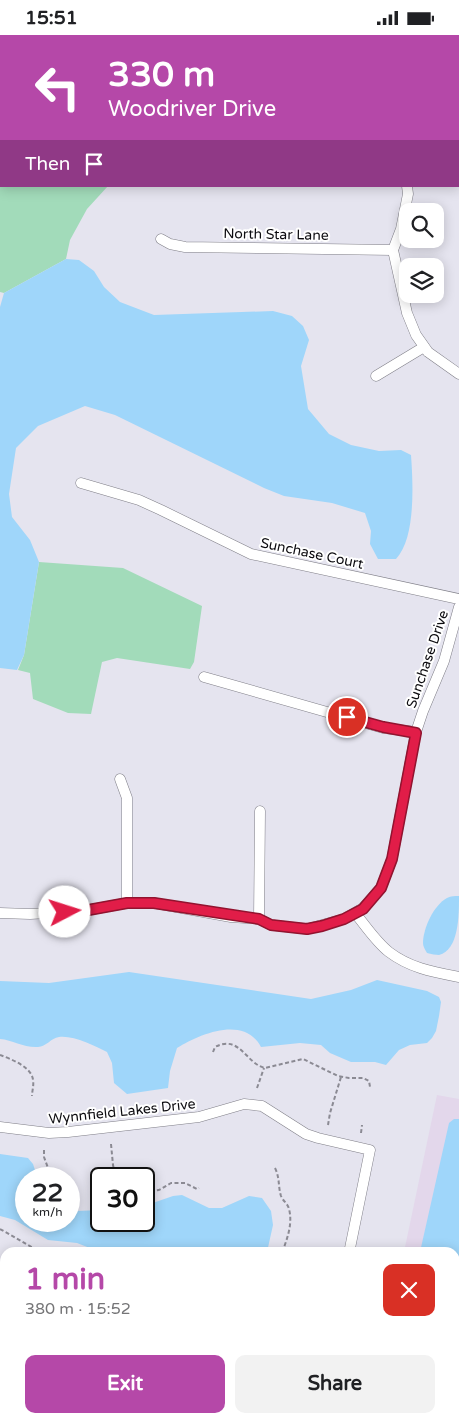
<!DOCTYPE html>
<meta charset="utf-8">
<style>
:root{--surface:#fff;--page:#f2f2f2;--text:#202124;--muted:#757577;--accent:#b548a8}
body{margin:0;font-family:"Varela Round",sans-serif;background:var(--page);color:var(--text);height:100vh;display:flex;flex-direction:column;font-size:19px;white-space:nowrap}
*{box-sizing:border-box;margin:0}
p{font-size:16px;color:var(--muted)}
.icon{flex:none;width:28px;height:28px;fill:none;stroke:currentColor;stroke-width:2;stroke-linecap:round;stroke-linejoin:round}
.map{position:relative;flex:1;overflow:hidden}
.panel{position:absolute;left:0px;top:1212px;width:460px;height:176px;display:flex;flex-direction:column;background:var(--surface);border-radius:15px 15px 0 0;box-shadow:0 2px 12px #0003}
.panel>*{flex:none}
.hud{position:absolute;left:0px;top:0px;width:460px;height:152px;box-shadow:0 2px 12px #0003;background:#b548a8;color:#fff;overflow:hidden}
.buttons{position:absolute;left:399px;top:168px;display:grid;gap:10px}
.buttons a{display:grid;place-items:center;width:45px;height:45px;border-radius:10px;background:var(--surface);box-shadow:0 2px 12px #0003;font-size:25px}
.speed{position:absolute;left:15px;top:1132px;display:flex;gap:10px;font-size:25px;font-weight:700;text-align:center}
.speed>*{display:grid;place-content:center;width:65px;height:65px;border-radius:50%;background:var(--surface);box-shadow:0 2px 12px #0003;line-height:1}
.speed small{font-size:12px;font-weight:400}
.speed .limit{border:2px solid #111;border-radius:8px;background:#fff;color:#111}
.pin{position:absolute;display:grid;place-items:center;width:42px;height:42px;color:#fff;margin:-21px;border:2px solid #fff;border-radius:50%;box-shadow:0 1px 5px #0007}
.me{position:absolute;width:55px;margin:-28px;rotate:85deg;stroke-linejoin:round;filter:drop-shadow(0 0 4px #0008)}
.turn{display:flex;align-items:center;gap:18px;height:105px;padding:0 25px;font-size:22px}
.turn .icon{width:65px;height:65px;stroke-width:2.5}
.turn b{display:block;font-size:35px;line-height:42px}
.then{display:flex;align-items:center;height:48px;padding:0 25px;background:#0003;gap:10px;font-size:19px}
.round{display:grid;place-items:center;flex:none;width:52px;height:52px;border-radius:10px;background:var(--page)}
.head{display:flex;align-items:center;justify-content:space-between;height:85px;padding:0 25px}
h1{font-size:30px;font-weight:700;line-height:38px;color:var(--accent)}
.primary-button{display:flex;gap:10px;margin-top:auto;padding:10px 25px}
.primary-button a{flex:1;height:58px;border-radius:10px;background:var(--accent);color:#fff;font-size:20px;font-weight:700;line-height:58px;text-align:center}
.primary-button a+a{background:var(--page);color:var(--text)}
.status{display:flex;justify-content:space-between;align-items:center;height:35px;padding:0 25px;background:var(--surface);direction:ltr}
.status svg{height:14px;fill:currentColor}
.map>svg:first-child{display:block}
</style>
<div class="status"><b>15:51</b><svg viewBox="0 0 49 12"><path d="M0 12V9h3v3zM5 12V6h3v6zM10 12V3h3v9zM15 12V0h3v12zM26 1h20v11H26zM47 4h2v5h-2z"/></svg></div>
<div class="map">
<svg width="459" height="1388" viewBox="0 0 459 1388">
<rect width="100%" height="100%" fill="#e5e4ef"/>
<!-- commercial -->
<path fill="#e3d7eb" d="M437,1060l22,4v324h-91l1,-4h86v-166l-51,-1z"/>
<!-- green -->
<g fill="#a2dbba">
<path d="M0,0h459v31v-30h-458v150h107l-21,23 -17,31 -4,19 -62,34 -4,-1z"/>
<path d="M39,527l84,6 79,38 -8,56 -4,7 -73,-11 -15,4 -11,52 -23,-1 -35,-14 -3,-26 -12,-3 6,-15z"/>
<path d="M0,1288l5,2v94h347l6,1 -1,3h-357z"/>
</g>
<!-- water -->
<g fill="#9fd6fa">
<path d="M66,224l13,1 15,11 10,16 16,15 34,13 119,-4 19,5 11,10 6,14 -8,26 7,43 21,25 22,11 28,6 22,-1 10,5c2,28 5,83 -15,104h-18l-8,-15 1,-13 -6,-18 -33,-10 -48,-7 -20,-8 -149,-73 -30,-9 -47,20 -22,22 -7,46 3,23 18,23 9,22 -15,93 -7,15 -17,-2v-361l4,-14z"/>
<path d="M459,861c0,19 0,54 -20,59 -3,0 -8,-1 -12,-2 -2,-3 -4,-7 -4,-10 0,-15 11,-38 24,-45 4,-2 8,-2 12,-2z"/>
<path d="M129,937l182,27 40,-9 26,-10 50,11 12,6 2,5 -2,14 -3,15 -4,7 -5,5 -17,2 -11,5 -13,15 -11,-3h-24l-21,-9 -9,-8 -21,-2 -39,4c-17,-32 -61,-13 -84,1l-7,23 -2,17 -41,6 -13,-11 -2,-20 -5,-11c-12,-6 -34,-17 -48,-15 -8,1 -13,10 -21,10 -14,1 -25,-7 -38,-8v-58l49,2z"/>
<path d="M454,1084h5v266l-4,-1v-131l-35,-1 29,-129z"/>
<path d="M0,1119l28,4 5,6 5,15h-12v42h43v-13l8,3 24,-1v11h43v-15l29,-10 9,-1 27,13h13l27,-12 13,2 9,13 2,14 -6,27h-167l-23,-9 -29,-3 -33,-20 -15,-4z"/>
</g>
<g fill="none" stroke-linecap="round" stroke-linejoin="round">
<defs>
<g id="street">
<path d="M407,151l1,8 -7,35 -8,21 14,63 9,22 12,17 31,22"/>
<path d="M161,204l9,5 15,3 208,3"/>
<path d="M376,341l48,-29"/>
<path d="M81,448l58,17 22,10 90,44 208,45"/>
<path d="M204,642l179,51 33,4"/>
<path d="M120,744l7,19v105"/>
<path d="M0,878l30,1 53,-3 44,-8h27l77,14 28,2 12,6 36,4 37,-10 19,-11 18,-20 11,-29 24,-127 7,-21 21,-50 15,-54"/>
<path d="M355,878c10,12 21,29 34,39 21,16 44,20 70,25"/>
<path d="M259,884l1,-108"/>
<path d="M0,1092l49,6 19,-1 131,-15 45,-13 18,2 44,28 12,4 52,12 -21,103"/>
<path d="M0,1267l5,2"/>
</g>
</defs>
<!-- street casing -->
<use href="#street" stroke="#7f7e87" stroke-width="11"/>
<!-- path -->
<g stroke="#8b8a93" stroke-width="2" stroke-dasharray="4 2.5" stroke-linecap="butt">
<path d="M213,1017l2,-5c25,-13 31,17 50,21l38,-9 35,17 11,2h14l6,3 1,6"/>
<path d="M0,1020c11,4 32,12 33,25 1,6 -1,11 -1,16"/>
<path d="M257,1053l7,-20"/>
<path d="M328,1090l2,-12 11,-36"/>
<path d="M361,1098l1,-8"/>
<path d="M111,1109l2,21 3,14"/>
<path d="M44,1115v7l8,22"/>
<path d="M275,1133c5,10 3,19 6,28 2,5 7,8 8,13 4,15 -2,30 -7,44"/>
<path d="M144,1157l15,-2 12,-7h14l12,6 2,-1"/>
<path d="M69,1161h5l1,-2"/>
<path d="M0,1194l42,24"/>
</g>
<!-- street -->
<use href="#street" stroke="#fff" stroke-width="10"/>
</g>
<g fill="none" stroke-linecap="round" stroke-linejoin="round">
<defs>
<path id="route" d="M65,877l18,-1 44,-8h27l105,16 12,6 36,4 15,-3 22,-7 19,-10 18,-21 11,-29 24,-126 -33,-6 -36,-10"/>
</defs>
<!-- route casing -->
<use href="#route" stroke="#92132f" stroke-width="12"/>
<!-- route -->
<use href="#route" stroke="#e11d48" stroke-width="9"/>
</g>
<g text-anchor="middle" stroke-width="4" stroke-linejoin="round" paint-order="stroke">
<!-- street labels -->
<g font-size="14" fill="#0d0c10" stroke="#fff">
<text transform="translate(276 199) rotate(1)" y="5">North Star Lane</text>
<text transform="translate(312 518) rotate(12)" y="5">Sunchase Court</text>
<text transform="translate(427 624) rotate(-71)" y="5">Sunchase Drive</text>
<text transform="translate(122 1076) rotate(-6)" y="5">Wynnfield Lakes Drive</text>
</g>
</g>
</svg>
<div class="buttons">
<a><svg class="icon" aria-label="search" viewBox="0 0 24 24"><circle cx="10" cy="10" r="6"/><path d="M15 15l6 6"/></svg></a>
<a><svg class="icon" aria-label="layers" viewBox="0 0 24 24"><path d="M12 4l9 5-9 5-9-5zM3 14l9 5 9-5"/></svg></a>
</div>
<div class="speed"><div>22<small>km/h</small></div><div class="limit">30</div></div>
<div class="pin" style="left:347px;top:682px;background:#d93025"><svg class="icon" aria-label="arrive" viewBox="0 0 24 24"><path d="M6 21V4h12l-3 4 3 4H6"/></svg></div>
<svg class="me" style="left:65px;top:877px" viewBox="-20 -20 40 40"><circle r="19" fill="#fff"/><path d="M0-13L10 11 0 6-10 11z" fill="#e11d48"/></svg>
<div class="hud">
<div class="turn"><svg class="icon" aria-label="left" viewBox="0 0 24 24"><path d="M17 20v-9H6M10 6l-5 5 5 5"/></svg><div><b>330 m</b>Woodriver Drive</div></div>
<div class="then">Then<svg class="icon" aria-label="arrive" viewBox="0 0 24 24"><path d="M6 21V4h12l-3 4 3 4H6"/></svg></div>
</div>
<section class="panel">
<div class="head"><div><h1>1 min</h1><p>380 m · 15:52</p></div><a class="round" style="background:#d93025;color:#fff"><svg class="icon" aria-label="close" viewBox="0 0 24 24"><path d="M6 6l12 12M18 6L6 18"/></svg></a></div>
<div class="primary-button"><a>Exit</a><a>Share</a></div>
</section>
</div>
